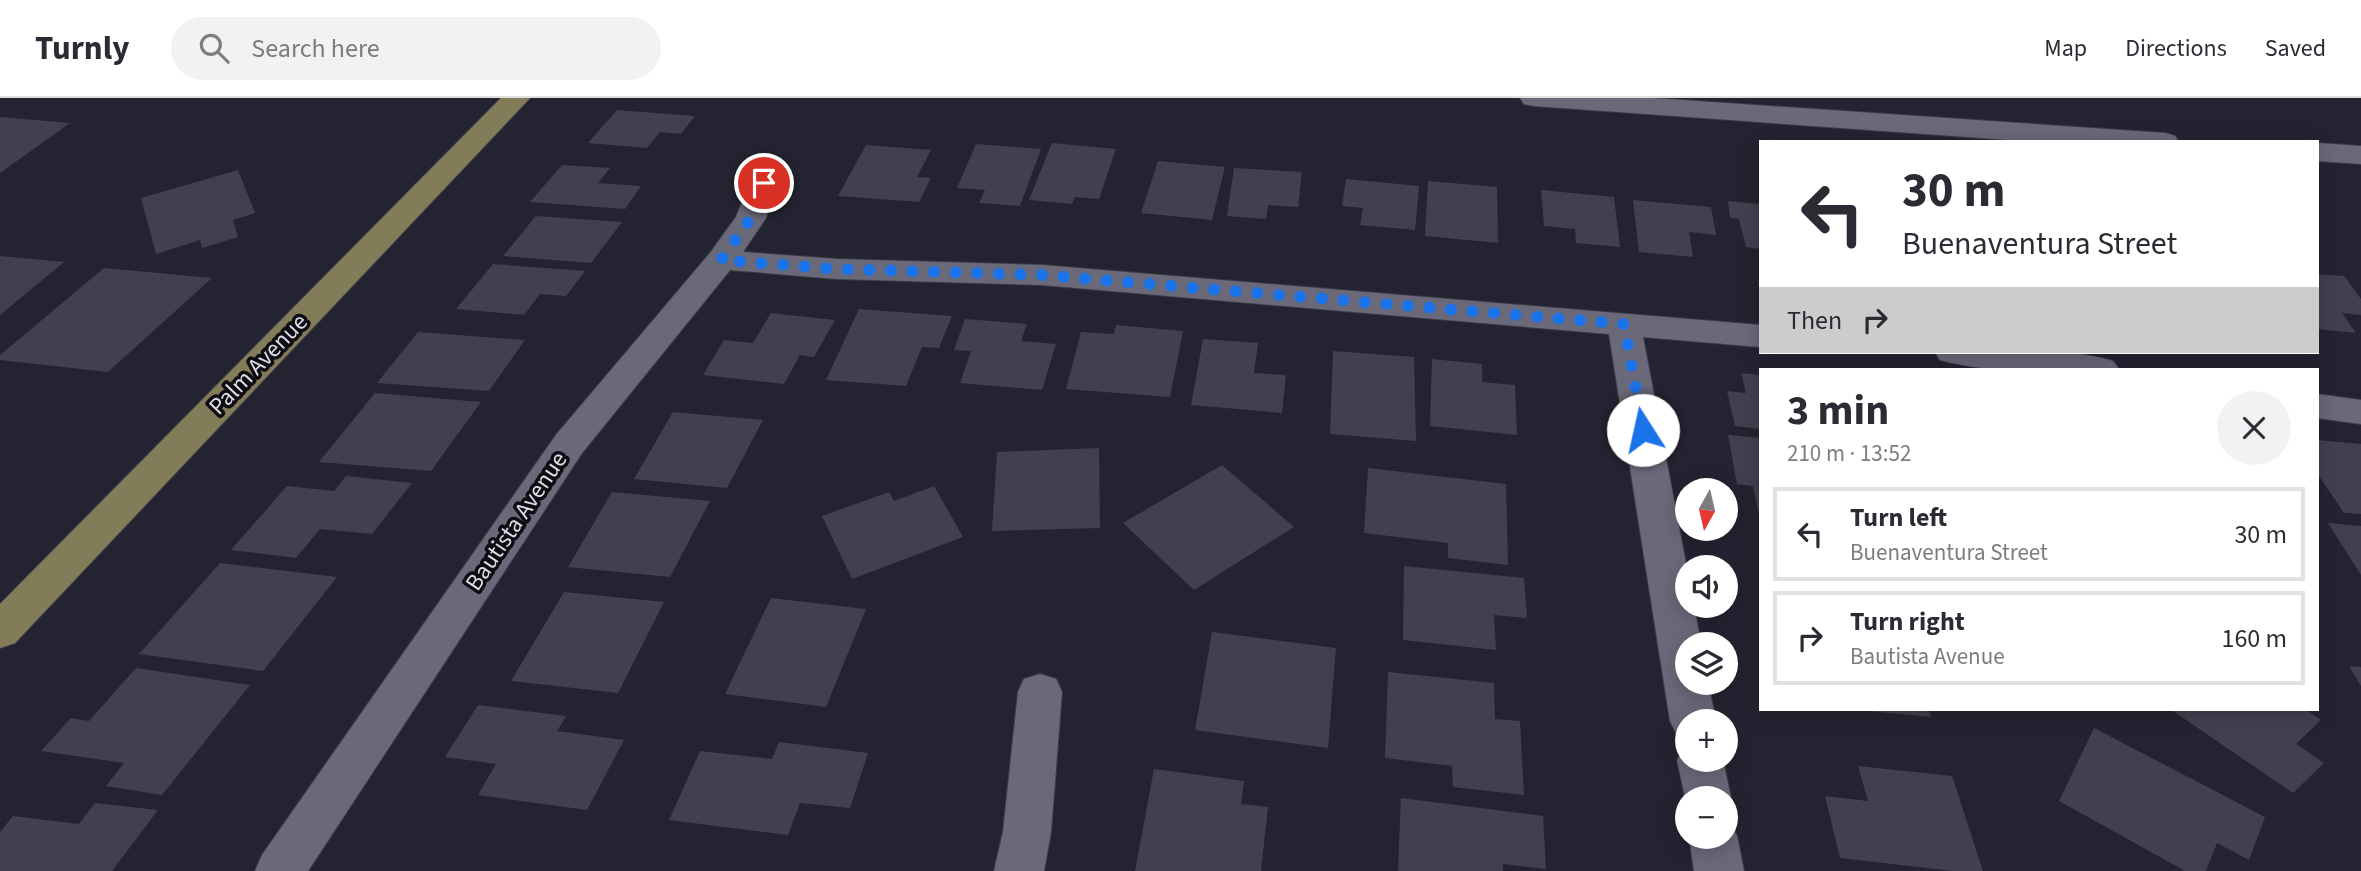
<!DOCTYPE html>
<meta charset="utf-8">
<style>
:root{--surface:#fff;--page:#f2f2f3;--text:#2b2b33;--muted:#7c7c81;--line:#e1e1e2}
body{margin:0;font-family:"Source Sans 3",sans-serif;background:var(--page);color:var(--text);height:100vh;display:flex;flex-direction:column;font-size:26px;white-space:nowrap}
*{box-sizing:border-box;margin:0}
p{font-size:23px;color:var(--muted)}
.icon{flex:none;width:38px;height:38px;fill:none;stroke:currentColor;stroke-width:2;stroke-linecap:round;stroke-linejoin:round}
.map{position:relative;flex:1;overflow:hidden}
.sheet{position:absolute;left:1759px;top:270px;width:560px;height:343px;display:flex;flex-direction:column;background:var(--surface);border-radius:0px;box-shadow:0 4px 18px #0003}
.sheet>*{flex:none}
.banner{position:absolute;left:1759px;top:42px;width:560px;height:214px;border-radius:0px;box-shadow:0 4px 18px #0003;background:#fff;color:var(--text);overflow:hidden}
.needle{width:46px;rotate:188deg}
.buttons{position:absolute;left:1675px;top:380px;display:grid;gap:14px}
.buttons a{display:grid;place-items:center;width:63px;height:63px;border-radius:50%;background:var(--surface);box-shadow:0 4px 18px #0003;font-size:35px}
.pin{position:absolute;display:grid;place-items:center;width:60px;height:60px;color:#fff;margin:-30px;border:4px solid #fff;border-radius:50%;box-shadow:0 2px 7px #0007}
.me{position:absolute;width:77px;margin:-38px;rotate:350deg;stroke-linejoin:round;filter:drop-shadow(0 0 5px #0008)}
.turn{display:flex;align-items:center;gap:24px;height:147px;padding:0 28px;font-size:32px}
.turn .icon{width:91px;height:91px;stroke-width:2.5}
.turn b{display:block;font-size:49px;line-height:60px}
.then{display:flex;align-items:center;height:66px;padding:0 28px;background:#0003;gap:14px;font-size:26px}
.round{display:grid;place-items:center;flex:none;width:74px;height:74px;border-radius:37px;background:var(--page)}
.head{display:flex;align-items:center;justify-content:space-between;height:119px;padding:0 28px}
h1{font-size:42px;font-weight:700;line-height:52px}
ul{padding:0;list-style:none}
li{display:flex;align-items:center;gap:21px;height:94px;margin:0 14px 10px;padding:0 14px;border:4px solid var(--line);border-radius:0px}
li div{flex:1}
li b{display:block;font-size:26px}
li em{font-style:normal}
header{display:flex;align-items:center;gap:42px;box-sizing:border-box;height:98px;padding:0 35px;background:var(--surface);border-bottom:2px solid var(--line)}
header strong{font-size:33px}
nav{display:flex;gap:38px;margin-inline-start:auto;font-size:24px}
.search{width:490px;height:63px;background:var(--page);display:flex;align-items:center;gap:18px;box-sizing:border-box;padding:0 24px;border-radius:38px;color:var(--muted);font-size:26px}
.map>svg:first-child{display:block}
</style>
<header>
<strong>Turnly</strong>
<div class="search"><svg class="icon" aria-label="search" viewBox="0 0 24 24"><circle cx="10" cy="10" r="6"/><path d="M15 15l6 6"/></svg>Search here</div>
<nav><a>Map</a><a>Directions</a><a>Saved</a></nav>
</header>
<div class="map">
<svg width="2361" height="773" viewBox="0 0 2361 773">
<rect width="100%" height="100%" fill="#242331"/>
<!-- building -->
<g fill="#41404f">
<path d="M617,12l78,6 -14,18 -21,-2 -13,16 -59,-5z"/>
<path d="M0,19l70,6 -70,50z"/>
<path d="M1052,45l64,6 -17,50 -24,-2 -3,7 -43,-4z"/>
<path d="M976,46l65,5 -21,57 -41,-3 6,-13 -28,-2z"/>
<path d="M866,47l65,5 -14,27 14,1 -12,24 -81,-6z"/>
<path d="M1158,63l67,6 -13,53 -71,-7z"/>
<path d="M562,67l48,3 -12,15 43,3 -16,23 -95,-7z"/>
<path d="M1234,70l68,4 -4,35 -30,-2 -2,14 -39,-3z"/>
<path d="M238,72l17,43 -22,7 5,17 -36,11 -2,-8 -44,14 -15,-56z"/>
<path d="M1346,81l73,7 -4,44 -55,-5 3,-17 -21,-2z"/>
<path d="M1428,83l69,6 1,56 -73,-7z"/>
<path d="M1541,92l73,7 6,50 -44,-4 -1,-14 -31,-3z"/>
<path d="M1633,102l78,7 5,28 -27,-3 4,25 -54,-5z"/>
<path d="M1728,103l32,3v45l-14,-2 -7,-28 -9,-1z"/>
<path d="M536,118l86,6 -31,41 -88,-7z"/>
<path d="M0,158l64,6 -64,53z"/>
<path d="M493,166l92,7 -19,25 -26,-2 -16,21 -68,-6z"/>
<path d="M104,170l108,10 -104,94 -108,-12v-5z"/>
<path d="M2317,176l27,2 17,23v16l-19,-2 14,20 -39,-4z"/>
<path d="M859,211l93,7 -13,32 -17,-1 -16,39 -80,-6z"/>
<path d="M771,215l64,7 -21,37 -14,-2 -16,29 -81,-9 21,-35 29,3z"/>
<path d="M965,221l62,5 -6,17 35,3 -14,46 -82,-7 11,-32 -17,-1z"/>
<path d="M1116,227l67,6 -13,66 -104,-8 15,-57 33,2z"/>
<path d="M418,234l107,8 -36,51 -112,-8z"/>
<path d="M1203,241l55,4 -4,30 32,2 -4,38 -91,-8z"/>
<path d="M1333,253l81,6 2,84 -86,-7z"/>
<path d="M1432,261l50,5v18l33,3 2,50 -87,-9z"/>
<path d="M1741,275l19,2v54l-25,-3 -8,-35 19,2z"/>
<path d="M375,295l106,9 -50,69 -112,-9z"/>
<path d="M673,314l90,8 -36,68 -93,-9z"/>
<path d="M1728,337l32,3v73h-2l-5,-25 -16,-2z"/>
<path d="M2317,342l44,4v70l-17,-1 -27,-40z"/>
<path d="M1099,350l1,80 -108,3 5,-79z"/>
<path d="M1222,367l72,62 -100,63 -71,-67z"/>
<path d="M1368,370l138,16 2,81 -60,-7v-15l-84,-10z"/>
<path d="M346,378l66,7 -40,51 -52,-5 -24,29 -65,-8 56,-64 47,5z"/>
<path d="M934,388l29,51 -111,42 -30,-63 67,-24 5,9z"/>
<path d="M612,394l98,9 -40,76 -102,-10z"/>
<path d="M2328,425l33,3v49z"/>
<path d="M220,465l117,14 -74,94 -124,-17z"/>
<path d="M1404,468l120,12 3,40 -33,-3 2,35 -93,-10z"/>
<path d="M564,494l100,10 -46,91 -107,-12z"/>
<path d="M771,500l95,11 -40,98 -101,-13z"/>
<path d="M1212,534l124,16 -8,100 -133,-18z"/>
<path d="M2349,568l12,1v19z"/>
<path d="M136,570l114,17 -88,110 -56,-9 18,-23 -83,-12 30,-33 18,3z"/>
<path d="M1388,574l106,11 1,36 25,2 4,74 -71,-8 -1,-21 -67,-8z"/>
<path d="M478,607l88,11 -9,15 67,9 -37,70 -109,-15 18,-31 -51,-7z"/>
<path d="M1868,611h60l3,8 -63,-6z"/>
<path d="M2170,611h135l16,11 -25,24 28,19 -31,30z"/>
<path d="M2094,630l171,89 -16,43 -32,-17 -11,28h-21l-126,-70z"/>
<path d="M779,644l89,11 -18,55 -50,-5 -12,32 -119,-15 31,-69 72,8z"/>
<path d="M1858,668l94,10 31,95h-30l-113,-13 -15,-62 43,5z"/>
<path d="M1154,671l90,12 -3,23 27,3 -7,64h-126z"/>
<path d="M1401,700l142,18 3,53 -43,-5v7h-105z"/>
<path d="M95,705l63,7 -46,61h-112v-39l13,-16 66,8z"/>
</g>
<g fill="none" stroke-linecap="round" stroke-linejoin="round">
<defs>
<g id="minor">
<path d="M1520,0h133l512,35 10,3 4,6h-140l-505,-36 -10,-2z"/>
<path d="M2317,45l44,3v18l-44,-3z"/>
<path d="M764,75l11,3 4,6 -13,36 -23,34 94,7 205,6 718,60v22l-117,-10 44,232v37h7l7,38h-14v38h21l8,39h-29v17l-10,-3 -7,-14 -61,-387 -567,-49 -205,-6 -107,-9 -148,183 -274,418h-53l7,-16 294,-420 154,-182 26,-36 17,-41z"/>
<path d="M1935,254c58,0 122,-7 178,9l6,8c-58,3 -123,6 -179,-9z"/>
<path d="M2317,296l44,6v24l-44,-6z"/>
<path d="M1040,576l16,5 6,13 -11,140 -7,39h-50l9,-39 15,-140 6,-13z"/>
<path d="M1687,647v15h36l8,38 -5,11v-11h-39v8l-10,-46z"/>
<path d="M1726,721l4,1 7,16 7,35h-50l-5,-35h37z"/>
</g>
<path id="major" d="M501,0h29l-515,545 -15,5v-44z"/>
</defs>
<!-- minor casing -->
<use href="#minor" stroke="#3f3e4a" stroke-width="2"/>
<!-- major casing -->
<use href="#major" stroke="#3f3e4a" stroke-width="2"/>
<!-- minor -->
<use href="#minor" fill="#6a697a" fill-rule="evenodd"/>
<!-- major -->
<use href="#major" fill="#837c58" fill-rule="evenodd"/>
</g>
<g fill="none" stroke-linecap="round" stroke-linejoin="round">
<!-- route -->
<path stroke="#1a73e8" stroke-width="12" stroke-dasharray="0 21.6" d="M764,85l-13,35 -30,42 116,9 205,6 582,49 19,106"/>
</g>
<g text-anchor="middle" stroke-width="7" stroke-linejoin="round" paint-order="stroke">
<!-- street labels -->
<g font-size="24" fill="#dedee7" stroke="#0d0d13">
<text transform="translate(258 266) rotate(-46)" y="8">Palm Avenue</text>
<text transform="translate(516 423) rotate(-56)" y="8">Bautista Avenue</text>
</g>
</g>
</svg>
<div class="buttons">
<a><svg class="needle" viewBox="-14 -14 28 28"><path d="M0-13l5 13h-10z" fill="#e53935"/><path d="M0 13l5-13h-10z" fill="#7c7c81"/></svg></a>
<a><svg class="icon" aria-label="sound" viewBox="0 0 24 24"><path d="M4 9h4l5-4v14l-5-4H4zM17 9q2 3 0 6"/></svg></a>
<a><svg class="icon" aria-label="layers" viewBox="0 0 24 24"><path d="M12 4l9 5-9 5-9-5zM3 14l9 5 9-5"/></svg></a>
<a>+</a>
<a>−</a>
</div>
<div class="pin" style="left:764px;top:85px;background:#d93025"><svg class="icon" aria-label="arrive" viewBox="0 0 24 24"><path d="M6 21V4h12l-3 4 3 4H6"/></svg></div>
<svg class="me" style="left:1643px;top:332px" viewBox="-20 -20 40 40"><circle r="19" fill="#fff"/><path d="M0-13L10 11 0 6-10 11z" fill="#1a73e8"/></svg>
<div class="banner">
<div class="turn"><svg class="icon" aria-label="left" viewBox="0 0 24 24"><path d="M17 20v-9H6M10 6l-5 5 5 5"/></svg><div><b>30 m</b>Buenaventura Street</div></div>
<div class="then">Then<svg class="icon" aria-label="right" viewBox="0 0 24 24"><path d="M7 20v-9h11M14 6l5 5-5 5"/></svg></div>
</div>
<section class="sheet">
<div class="head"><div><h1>3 min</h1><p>210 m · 13:52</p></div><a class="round"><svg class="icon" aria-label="close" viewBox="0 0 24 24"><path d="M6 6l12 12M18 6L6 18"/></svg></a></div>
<ul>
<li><svg class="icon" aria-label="left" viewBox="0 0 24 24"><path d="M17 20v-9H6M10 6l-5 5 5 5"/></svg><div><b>Turn left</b><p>Buenaventura Street</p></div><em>30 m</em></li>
<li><svg class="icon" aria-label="right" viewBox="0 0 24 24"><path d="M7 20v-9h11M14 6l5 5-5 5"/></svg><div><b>Turn right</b><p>Bautista Avenue</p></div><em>160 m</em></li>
</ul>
</section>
</div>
